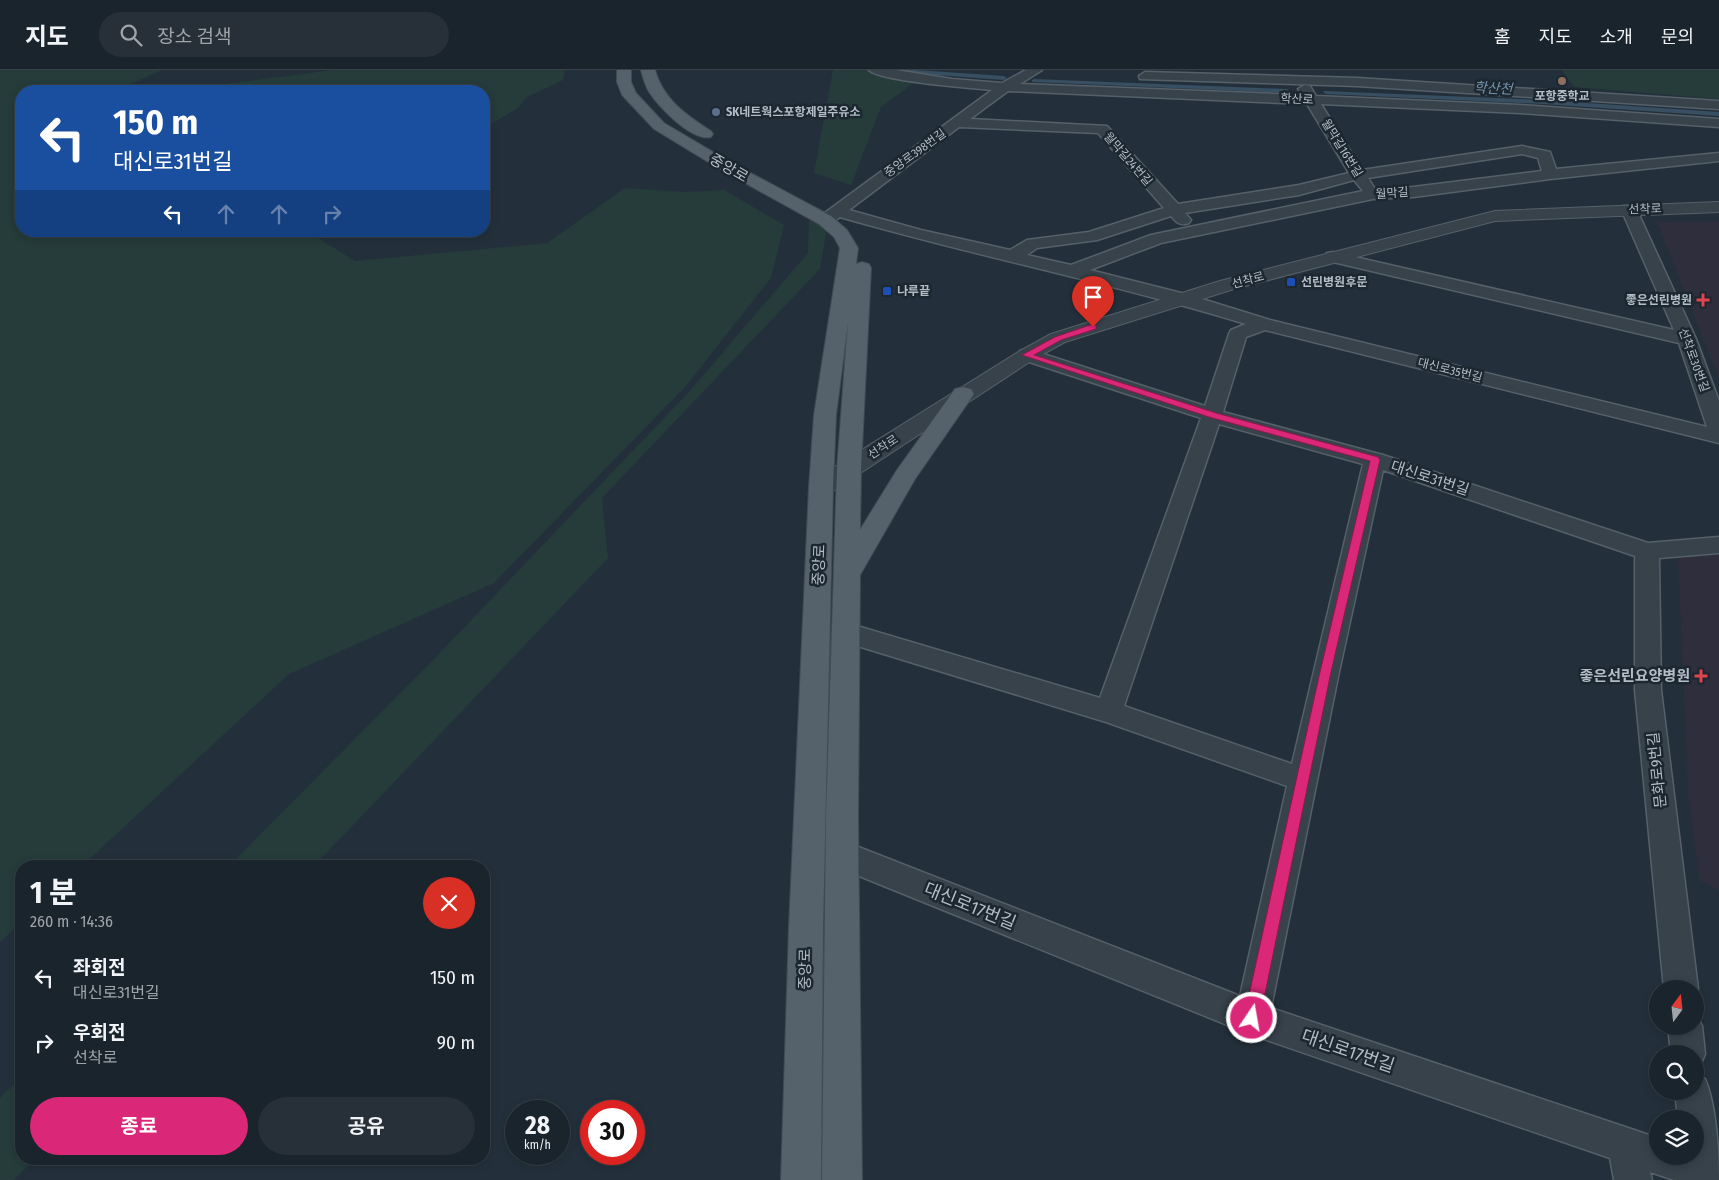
<!DOCTYPE html>
<html lang="ko">
<meta charset="utf-8">
<style>
:root{--surface:#1a242c;--page:#273038;--text:#f1f3f6;--muted:#9fa4a9;--line:#384148;--accent:#db2777}
body{margin:0;font-family:"Fira Sans Condensed","Noto Sans KR",sans-serif;background:var(--page);color:var(--text);height:100vh;display:flex;flex-direction:column;font-size:19px;white-space:nowrap}
*{box-sizing:border-box;margin:0}
p{font-size:16px;color:var(--muted)}
.icon{flex:none;width:28px;height:28px;fill:none;stroke:currentColor;stroke-width:2;stroke-linecap:round;stroke-linejoin:round}
.map{position:relative;flex:1;overflow:hidden}
.drawer{position:absolute;left:15px;top:790px;width:475px;height:305px;display:flex;flex-direction:column;background:var(--surface);border-radius:20px;box-shadow:0 2px 8px #0003,0 0 0 1px var(--line)}
.drawer>*{flex:none}
.guide{position:absolute;left:15px;top:15px;width:475px;height:152px;border-radius:20px;box-shadow:0 2px 8px #0003,0 0 0 1px var(--line);background:#1a4fa0;color:#fff;overflow:hidden}
.needle{width:32px;rotate:15deg}
.controls{position:absolute;left:1649px;top:910px;display:grid;gap:10px}
.controls a{display:grid;place-items:center;width:55px;height:55px;border-radius:50%;background:var(--surface);box-shadow:0 2px 8px #0003,0 0 0 1px var(--line);font-size:25px}
.speed{position:absolute;left:505px;top:1030px;display:flex;gap:10px;font-size:25px;font-weight:700;text-align:center}
.speed>*{display:grid;place-content:center;width:65px;height:65px;border-radius:50%;background:var(--surface);box-shadow:0 2px 8px #0003,0 0 0 1px var(--line);line-height:1}
.speed small{font-size:12px;font-weight:400}
.speed .limit{border:8px solid #d22;background:#fff;color:#111}
.pin{position:absolute;display:grid;place-items:center;width:42px;height:42px;color:#fff;margin:-51px -21px;border-radius:50% 50% 50% 0;rotate:-45deg;box-shadow:0 0 5px #0007}
.pin .icon{rotate:45deg}
.me{position:absolute;width:55px;margin:-28px;rotate:12deg;stroke-linejoin:round;filter:drop-shadow(0 0 4px #0008)}
.turn{display:flex;align-items:center;gap:18px;height:105px;padding:0 15px;font-size:22px}
.turn .icon{width:65px;height:65px;stroke-width:2.5}
.turn b{display:block;font-size:35px;line-height:42px}
.lanes{display:flex;align-items:center;height:48px;padding:0 15px;background:#0003;justify-content:center;gap:25px;direction:ltr}
.lanes .off{opacity:.35}
.round{display:grid;place-items:center;flex:none;width:52px;height:52px;border-radius:26px;background:var(--page)}
.head{display:flex;align-items:center;justify-content:space-between;height:85px;padding:0 15px}
h1{font-size:30px;font-weight:700;line-height:38px}
.action{display:flex;gap:10px;margin-top:auto;padding:10px 15px}
.action a{flex:1;height:58px;border-radius:30px;background:var(--accent);color:#fff;font-size:20px;font-weight:700;line-height:58px;text-align:center}
.action a+a{background:var(--page);color:var(--text)}
ul{padding:0;list-style:none}
li{display:flex;align-items:center;gap:15px;height:65px;padding:0 15px}
li div{flex:1}
li b{display:block;font-size:19px}
li em{font-style:normal}
header{display:flex;align-items:center;gap:30px;box-sizing:border-box;height:70px;padding:0 25px;background:var(--surface);border-bottom:1px solid var(--line)}
header strong{font-size:24px}
nav{display:flex;gap:28px;margin-inline-start:auto;font-size:18px}
.search{width:350px;height:45px;background:var(--page);display:flex;align-items:center;gap:12px;box-sizing:border-box;padding:0 18px;border-radius:28px;color:var(--muted);font-size:19px}
.map>svg:first-child{display:block}
</style>
<header>
<strong>지도</strong>
<div class="search"><svg class="icon" aria-label="search" viewBox="0 0 24 24"><circle cx="10" cy="10" r="6"/><path d="M15 15l6 6"/></svg>장소 검색</div>
<nav><a>홈</a><a>지도</a><a>소개</a><a>문의</a></nav>
</header>
<div class="map">
<svg width="1719" height="1110" viewBox="0 0 1719 1110">
<rect width="100%" height="100%" fill="#23303b"/>
<!-- medical -->
<g fill="#2e2e3c">
<path d="M1719,151v157l-62,-156z"/>
<path d="M1714,478h5v342l-20,-10 -11,-86 -10,-235z"/>
</g>
<!-- green -->
<g fill="#253c3b">
<path d="M0,0h162l-47,21h-94v140h286l48,30 192,-18 78,-55 60,4 39,-2 60,35 -13,53 -86,109 -191,196 -205,91 -207,192h-61v57l-21,19z"/>
<path d="M333,0h232l-2,10 -36,17 -9,11 -34,20v-37h-274l14,-7z"/>
<path d="M833,0h42l44,9 -38,28 -30,78 -37,-12z"/>
<path d="M1562,0h157v29l-145,-12z"/>
<path d="M809,150l18,8 -7,41 -218,229 6,60 -294,308h-85l204,-206 255,-267 120,-140z"/>
<path d="M21,1007v82h13l-20,21h-14v-82z"/>
</g>
<g fill="none" stroke-linecap="round" stroke-linejoin="round">
<!-- stream -->
<g fill="#374f61" fill-rule="evenodd">
<path d="M892,0h24l88,6 3,2 -3,2 -109,-8z"/>
<path d="M1034,9l253,10 3,2 -3,2 -255,-11v-2z"/>
<path d="M1324,21l219,9 176,12v4l-176,-12 -217,-10 -3,-2z"/>
</g>
<defs>
<g id="minor">
<path d="M869,0h27l56,9 50,4 24,-13h16l-22,14 282,11 -4,-6 7,-4 5,1 6,10 204,9 199,14v8l-199,-14 -199,-9 41,66 160,-24 28,6 6,17 163,-16v8l-169,18 -137,18 -40,2 -212,44 -71,27 99,25 81,25 437,107 -28,-84 -346,-81 -6,-1 -2,-4 2,-4 6,-1 341,78 -53,-121 2,-3h12l61,133 23,62v42l-454,-113 -19,7 -23,75 160,43 265,88 71,-6v16l-60,5 2,132 37,299 -3,6v-6h-31l-29,-299v-134l-252,-86 -44,202 -68,336 387,130v18h37v-37h-17l-3,-28h20v-17l10,5c11,25 14,73 14,101h-45l-24,-8 2,8h-38l-4,-22 -358,-123 -420,-170 -4,-10 4,-10 11,-4 397,155 47,-210 -181,-64 -268,-82 -4,-7 4,-7 9,-3 253,75 101,-280 -181,-59 -3,-4 3,-4 7,-2 7,2 171,55 24,-72 2,-4 15,-6c-134,-41 -271,-68 -406,-107l-6,4h-12l-2,-3 2,-3 170,-125c-19,-2 -114,-9 -123,-20zM1008,21l299,13 42,69 -50,12 -121,19 -71,-78 -137,-7zM959,57l139,6 66,75 -75,24 -62,8 -17,10 -89,-20 -72,-20zM1522,84l16,4 4,13 -129,16 -38,2 -7,-11zM1354,110l9,11 -212,44 -80,30 -44,-10 10,-7 60,-8 74,-24c6,7 9,10 18,7l2,-3 -6,-7 114,-18zM1219,354l144,40 -71,300 -168,-58z"/>
<path d="M1145,2l212,6 362,23v8l-362,-23 -217,-7 -1,-3z"/>
<path d="M1695,943l7,13 3,28 -5,12 -5,2v-14h-24l-3,-28h27z"/>
</g>
<path id="tertiary" d="M1719,132v10l-224,9 -261,68 -169,53 -31,17 -204,134 -9,2 -9,-2 -3,-6 3,-6 208,-130 31,-17 169,-53 275,-70z"/>
<g id="primary">
<path d="M617,0h14v12l5,11 28,30 66,39 101,54 16,14 11,18 -2,16 6,-2 7,2 2,4 -10,201 -1,61 37,-60 58,-81 8,-2 8,2 3,5 -59,85 -55,96 -2,243 4,362h-40l4,-362 11,-349 11,-147 -12,93 -3,72 -10,440 -2,253h-40l8,-253 20,-440 5,-72 26,-167 -6,-11 -15,-13 -101,-56 -64,-39 -32,-34 -5,-13z"/>
<path d="M641,0h14c8,29 31,45 56,61l2,3 -2,3c-19,5 -52,-30 -62,-45 -4,-7 -6,-14 -8,-22z"/>
</g>
</defs>
<!-- minor casing -->
<use href="#minor" stroke="#556069" stroke-width="3"/>
<!-- tertiary casing -->
<use href="#tertiary" stroke="#556069" stroke-width="2"/>
<!-- primary casing -->
<use href="#primary" stroke="#404b54" stroke-width="2"/>
<!-- minor -->
<use href="#minor" fill="#37424b" fill-rule="evenodd"/>
<!-- tertiary -->
<use href="#tertiary" fill="#37424b" fill-rule="evenodd"/>
<!-- primary -->
<use href="#primary" fill="#55616b" fill-rule="evenodd"/>
</g>
<!-- route -->
<path fill="#db2777" stroke="#8e194d" d="M1093,254l3,1v4l-35,11 -27,15 182,58 162,44 2,3 -49,212 -71,346 -3,6 -5,2 -5,-2 -3,-6 76,-346 50,-211 -161,-44 -187,-62 33,-18z"/>
<!-- markers -->
<circle fill="#8d6e63" stroke="#1c2730" stroke-width="2" cx="1562" cy="11" r="5"/>
<circle fill="#5c6f8a" stroke="#1c2730" stroke-width="2" cx="716" cy="42" r="5"/>
<g fill="#1a4fb4" stroke="#1c2730" stroke-width="2">
<rect x="1286" y="207" width="10" height="10" rx="2.5"/>
<rect x="882" y="216" width="10" height="10" rx="2.5"/>
</g>
<g fill="#e0444e" stroke="#1c2730" stroke-width="2">
<path d="M1700.5 222.5h5v5h5v5h-5v5h-5v-5h-5v-5h5z"/>
<path d="M1698.5 598.5h5v5h5v5h-5v5h-5v-5h-5v-5h5z"/>
</g>
<g text-anchor="middle" stroke-width="5" stroke-linejoin="round" paint-order="stroke">
<!-- far-poi labels -->
<g font-size="12" font-weight="bold" fill="#b2bdc7" stroke="#1c2730" text-anchor="start">
<text x="1562" y="30" text-anchor="middle">포항중학교</text>
<text x="726" y="46">SK네트웍스포항제일주유소</text>
<text x="1301" y="216">선린병원후문</text>
<text x="897" y="225">나루끝</text>
<text x="1692" y="234" text-anchor="end">좋은선린병원</text>
</g>
<!-- far-street labels -->
<g font-size="12" fill="#b2bdc7" stroke="#1c2730">
<text transform="translate(1297 29) rotate(3)" y="4">학산로</text>
<text transform="translate(1342 78) rotate(58)" y="4">월막길16번길</text>
<text transform="translate(915 83) rotate(-36)" y="4">중앙로398번길</text>
<text transform="translate(1128 89) rotate(49)" y="4">월막길24번길</text>
<text transform="translate(1392 123) rotate(-4)" y="4">월막길</text>
<text transform="translate(1645 139) rotate(-2)" y="4">선착로</text>
<text transform="translate(1248 210) rotate(-15)" y="4">선착로</text>
<text transform="translate(1694 290) rotate(70)" y="4">선착로30번길</text>
<text transform="translate(1450 300) rotate(14)" y="4">대신로35번길</text>
<text transform="translate(883 377) rotate(-33)" y="4">선착로</text>
</g>
<!-- far-water labels -->
<g font-size="14" font-style="italic" fill="#7392aa" stroke="#1c2730">
<text transform="translate(1493 18) rotate(3)" y="5">학산천</text>
</g>
<!-- street labels -->
<g font-size="15" fill="#b2bdc7" stroke="#1c2730">
<text transform="translate(729 98) rotate(30)" y="5">중앙로</text>
<text transform="translate(1430 408) rotate(18)" y="5">대신로31번길</text>
<text transform="translate(819 495) rotate(-88)" y="5">중앙로</text>
<text transform="translate(1657 700) rotate(-96)" y="5">문화로9번길</text>
<text transform="translate(805 899) rotate(-89)" y="5">중앙로</text>
</g>
<!-- poi labels -->
<g font-size="15" font-weight="bold" fill="#b2bdc7" stroke="#1c2730" text-anchor="end">
<text x="1690" y="611">좋은선린요양병원</text>
</g>
<!-- near-street labels -->
<g font-size="18" fill="#b2bdc7" stroke="#1c2730">
<text transform="translate(970 836) rotate(22)" y="6">대신로17번길</text>
<text transform="translate(1348 981) rotate(19)" y="6">대신로17번길</text>
</g>
</g>
</svg>
<div class="controls">
<a><svg class="needle" viewBox="-14 -14 28 28"><path d="M0-13l5 13h-10z" fill="#e53935"/><path d="M0 13l5-13h-10z" fill="#9fa4a9"/></svg></a>
<a><svg class="icon" aria-label="search" viewBox="0 0 24 24"><circle cx="10" cy="10" r="6"/><path d="M15 15l6 6"/></svg></a>
<a><svg class="icon" aria-label="layers" viewBox="0 0 24 24"><path d="M12 4l9 5-9 5-9-5zM3 14l9 5 9-5"/></svg></a>
</div>
<div class="speed"><div>28<small>km/h</small></div><div class="limit">30</div></div>
<div class="pin" style="left:1093px;top:257px;background:#d93025"><svg class="icon" aria-label="arrive" viewBox="0 0 24 24"><path d="M6 21V4h12l-3 4 3 4H6"/></svg></div>
<svg class="me" style="left:1252px;top:948px" viewBox="-20 -20 40 40"><circle r="17" fill="#db2777" stroke="#fff" stroke-width="3"/><path d="M0-11L8 9 0 5-8 9z" fill="#fff"/></svg>
<div class="guide">
<div class="turn"><svg class="icon" aria-label="left" viewBox="0 0 24 24"><path d="M17 20v-9H6M10 6l-5 5 5 5"/></svg><div><b>150 m</b>대신로31번길</div></div>
<div class="lanes"><svg class="icon" aria-label="left" viewBox="0 0 24 24"><path d="M17 20v-9H6M10 6l-5 5 5 5"/></svg><svg class="icon off" aria-label="ahead" viewBox="0 0 24 24"><path d="M12 20V5M6 11l6-6 6 6"/></svg><svg class="icon off" aria-label="ahead" viewBox="0 0 24 24"><path d="M12 20V5M6 11l6-6 6 6"/></svg><svg class="icon off" aria-label="right" viewBox="0 0 24 24"><path d="M7 20v-9h11M14 6l5 5-5 5"/></svg></div>
</div>
<section class="drawer">
<div class="head"><div><h1>1 분</h1><p>260 m · 14:36</p></div><a class="round" style="background:#d93025;color:#fff"><svg class="icon" aria-label="close" viewBox="0 0 24 24"><path d="M6 6l12 12M18 6L6 18"/></svg></a></div>
<ul>
<li><svg class="icon" aria-label="left" viewBox="0 0 24 24"><path d="M17 20v-9H6M10 6l-5 5 5 5"/></svg><div><b>좌회전</b><p>대신로31번길</p></div><em>150 m</em></li>
<li><svg class="icon" aria-label="right" viewBox="0 0 24 24"><path d="M7 20v-9h11M14 6l5 5-5 5"/></svg><div><b>우회전</b><p>선착로</p></div><em>90 m</em></li>
</ul>
<div class="action"><a>종료</a><a>공유</a></div>
</section>
</div>
